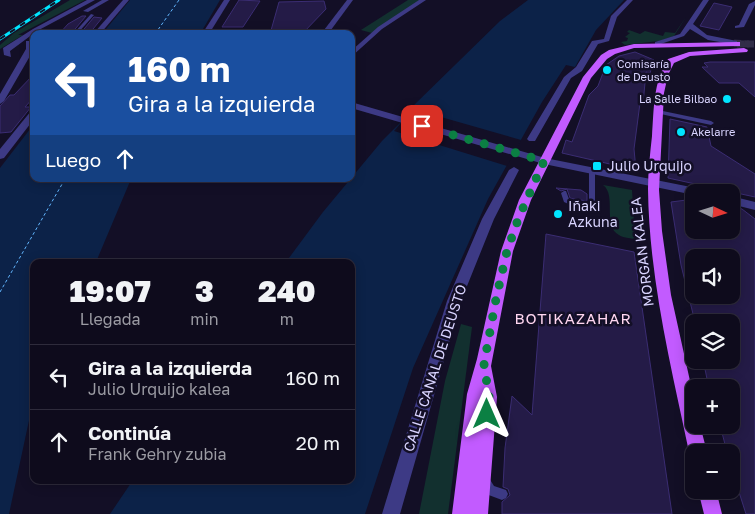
<!DOCTYPE html>
<html lang="es">
<meta charset="utf-8">
<style>
:root{--surface:#0e0b1c;--page:#1c1929;--text:#f1f3f6;--muted:#9b9ba3;--line:#2e2b3b}
body{margin:0;font-family:"Golos Text",sans-serif;background:var(--page);color:var(--text);height:100vh;display:flex;flex-direction:column;font-size:19px;white-space:nowrap}
*{box-sizing:border-box;margin:0}
p{font-size:16px;color:var(--muted)}
.icon{flex:none;width:28px;height:28px;fill:none;stroke:currentColor;stroke-width:2;stroke-linecap:round;stroke-linejoin:round}
.map{position:relative;flex:1;overflow:hidden}
.side{position:absolute;left:30px;top:259px;width:325px;height:225px;display:flex;flex-direction:column;background:var(--surface);border-radius:10px;box-shadow:0 2px 12px #0003,0 0 0 1px var(--line)}
.side>*{flex:none}
.hud{position:absolute;left:30px;top:30px;width:325px;height:152px;border-radius:10px;box-shadow:0 2px 12px #0003,0 0 0 1px var(--line);background:#1a4fa0;color:#fff;overflow:hidden}
.needle{width:32px;rotate:94deg}
.controls{position:absolute;left:685px;top:184px;display:grid;gap:10px}
.controls a{display:grid;place-items:center;width:55px;height:55px;border-radius:10px;background:var(--surface);box-shadow:0 2px 12px #0003,0 0 0 1px var(--line);font-size:25px}
.pin{position:absolute;display:grid;place-items:center;width:42px;height:42px;color:#fff;margin:-21px;border-radius:10px;box-shadow:0 2px 8px #0006}
.me{position:absolute;width:55px;margin:-28px;rotate:0deg;stroke-linejoin:round;filter:drop-shadow(0 0 4px #0008)}
.turn{display:flex;align-items:center;gap:18px;height:105px;padding:0 15px;font-size:22px}
.turn .icon{width:65px;height:65px;stroke-width:2.5}
.turn b{display:block;font-size:35px;line-height:42px}
.then{display:flex;align-items:center;height:48px;padding:0 15px;background:#0003;gap:10px;font-size:19px}
.eta{display:flex;justify-content:space-evenly;align-items:center;height:85px;text-align:center}
.eta b{font-size:30px;font-weight:800;line-height:35px}
ul{padding:0;list-style:none}
li{display:flex;align-items:center;gap:15px;height:65px;padding:0 15px;border-top:1px solid var(--line)}
li div{flex:1}
li b{display:block;font-size:19px}
li em{font-style:normal}
.map>svg:first-child{display:block}
</style>
<div class="map">
<svg width="755" height="514" viewBox="0 0 755 514">
<rect width="100%" height="100%" fill="#130f26"/>
<!-- green -->
<g fill="#12302f">
<path d="M70,0h15l-67,35h5l-23,14v-4l14,-12z"/>
<path d="M408,0h12l-48,33 -11,-3z"/>
<path d="M686,17l-12,19 -15,5 -34,4 -4,-3 6,-1 1,-3 -3,-1 5,-4 -3,-1 2,-2 11,4 5,-3 18,5 2,-4 10,1z"/>
<path d="M603,185l29,5 3,49c-5,-1 -12,-1 -16,-4 -17,-9 -2,-40 -16,-50z"/>
<path d="M461,324l11,3 -24,187h-29l26,-133z"/>
</g>
<!-- water -->
<g fill="#0c2248">
<path d="M130,0h90l-20,34h-98z"/>
<path d="M528,0h96l-28,30 -21,37 -9,-2 -24,37 -54,97 -75,169 -48,146h-255l23,-34h218v-218h-65l37,-50 59,-71 31,-31 -1,-3 88,-86z"/>
<path d="M34,124v55h97l-35,83h-62v135l-25,117h-9v-346z"/>
</g>
<!-- pier -->
<path fill="#130f26" d="M413,109l108,31 -14,26 -113,-35z"/>
<g fill="none" stroke-linecap="round" stroke-linejoin="round">
<!-- ferry -->
<g stroke="#62b6ff" stroke-width="1" stroke-dasharray="3 2.5" stroke-linecap="butt">
<path d="M155,34l24,-34"/>
<path d="M0,292l65,-113"/>
</g>
</g>
<!-- building -->
<g fill="#241b47" stroke="#3b2d73" fill-rule="evenodd">
<path d="M239,0l21,1 -17,26h-21z"/>
<path d="M324,1l2,8 -24,25h-32l9,-32z"/>
<path d="M714,3l18,4 -13,23 -19,-4z"/>
<path d="M82,16h4l-15,18h-12l9,-10z"/>
<path d="M94,17l8,1 -13,16h-9z"/>
<path d="M635,52l19,8 -4,13 -4,-1 -3,32 -3,-1 -6,46 2,21 -74,-17 4,-13 6,2 17,-47 9,-9 8,-21 13,-9z"/>
<path d="M755,62v35l-16,-14h-20l-17,-16h6l-4,-4 6,-1z"/>
<path d="M34,74v23l-9,10h6l-20,25 -11,1v-27l10,-11h4z"/>
<path d="M670,119l37,8 4,19 44,28v23l-87,-19z"/>
<path d="M556,188l25,2 6,4v7l-13,-2 -4,-1 -3,-9 -6,2z"/>
<path d="M694,199v31h37v-24l11,3 13,10v295h-9l-15,-47v-15h-4l-7,-27h11v-37h-22l-6,-28h28v-38h-36l-14,-57 -10,-63zM694,258h37v37h-37z"/>
<path d="M546,234l88,18 38,262h-170v-12l8,-7 -2,-6 -5,-2 2,-39 7,-52 20,19z"/>
</g>
<g fill="none" stroke-linecap="round" stroke-linejoin="round">
<!-- minor-tunnel -->
<path stroke="#312d47" stroke-width="7" stroke-dasharray="7 3" stroke-linecap="butt" d="M734,43l15,1"/>
<!-- primary-tunnel -->
<path stroke="#312d47" stroke-width="7" stroke-dasharray="7 3" stroke-linecap="butt" d="M737,44h18"/>
<!-- service -->
<g fill="#3d3a85" fill-rule="evenodd">
<path d="M91,14l3,1 -17,19h-4z"/>
<rect x="31" y="67" width="3" height="2"/>
<path d="M658,110l53,11 3,2 -3,2 -55,-12 -1,-1z"/>
<path d="M592,169l3,2v33l-1,2c-11,3 -20,1 -30,-4l-3,-9 3,-2h2l3,8c6,3 12,5 20,4v-32z"/>
<path d="M485,477l4,1 5,8 12,4 2,4 -2,4 -4,2 -16,-6 -6,-12 1,-4z"/>
</g>
<!-- pedestrian -->
<g fill="#3d3a85" fill-rule="evenodd">
<path d="M627,0h6l-16,17 -8,24 -11,3 -16,27 -11,7 -36,63h-6l-2,-2 37,-62 12,-10 16,-26 12,-2 7,-23z"/>
<path d="M514,167l5,3 -25,49 -33,82 -61,213h-18l65,-213 35,-82 27,-49z"/>
</g>
<!-- minor -->
<g fill="#3d3a85" fill-rule="evenodd">
<path d="M87,0h8l-58,31 -27,20 1,6 -7,-2 -1,-7 30,-19z"/>
<path d="M102,0h7l-21,12 -5,-1z"/>
<path d="M123,0h6l-29,34h-7z"/>
<path d="M224,0h6l-21,34h-7z"/>
<path d="M347,0h6l-25,34h-7z"/>
<path d="M419,0h7l-44,29 -31,28v-6l27,-24z"/>
<path d="M703,0h6l-16,24 14,11 30,6v4l-29,-5 -18,-11 -6,7 -29,10v-4l25,-8z"/>
<path d="M755,1v4l-11,22 -9,1v-2l4,-1 10,-21z"/>
<path d="M26,41h6l2,8 -30,52 -4,3v-10l26,-45z"/>
<path d="M351,102l194,56 151,30 5,4h-7v3l-150,-31 -193,-56z"/>
<path d="M34,110v9l-30,39 -4,1v-10l31,-38z"/>
<path d="M731,196l24,6v8l-24,-6z"/>
</g>
<!-- primary -->
<g fill="#c25bff" fill-rule="evenodd">
<path d="M737,42h3v4l-106,2 -19,6 -8,5 -16,19 -60,122 -18,51 -22,115 6,31 -9,117h-36l15,-120 10,-35 24,-108 18,-51 64,-123 18,-22 8,-5 25,-6z"/>
<path d="M744,48l4,2 -1,2 -57,4 -16,7 -6,12 -4,18 -5,97 3,41 9,64 23,104v26h6l7,27h-13v7l-5,-7c-18,-86 -40,-174 -41,-263 0,-17 2,-35 4,-53 2,-26 1,-54 16,-77l21,-7z"/>
<path d="M698,490h18l6,24h-18z"/>
</g>
<defs>
<path id="rail" d="M0,39l59,-39"/>
</defs>
<!-- rail casing -->
<use href="#rail" stroke="#00e5ff" stroke-width="3"/>
<!-- rail -->
<use href="#rail" stroke="#130f26" stroke-width="2" stroke-dasharray="6" stroke-linecap="butt"/>
</g>
<g fill="none" stroke-linecap="round" stroke-linejoin="round">
<!-- route -->
<path stroke="#0b8043" stroke-width="9" stroke-dasharray="0 16.2" d="M422,126l122,35 -25,56 -12,34 -11,48 -12,65 5,33 -2,17"/>
</g>
<!-- markers -->
<g fill="#00e5ff" stroke="#130f26" stroke-width="2">
<circle cx="607" cy="70" r="5"/>
<circle cx="727" cy="99" r="5"/>
<circle cx="681" cy="132" r="5"/>
<rect x="592" y="161" width="10" height="10" rx="2.5"/>
<circle cx="558" cy="214" r="5"/>
</g>
<g text-anchor="middle" stroke-width="5" stroke-linejoin="round" paint-order="stroke">
<!-- far-poi labels -->
<g font-size="11" fill="#d9d4ff" stroke="#130f26" text-anchor="start">
<text x="617" y="68">Comisaría<tspan x="617" dy="13">de Deusto</tspan></text>
<text x="717" y="103" text-anchor="end">La Salle Bilbao</text>
<text x="691" y="136">Akelarre</text>
</g>
<!-- poi labels -->
<g font-size="14" fill="#d9d4ff" stroke="#130f26" text-anchor="start">
<text x="607" y="171">Julio Urquijo</text>
<text x="568" y="211">Iñaki<tspan x="568" dy="16">Azkuna</tspan></text>
</g>
<!-- street labels -->
<g font-size="14" fill="#d9d4ff" stroke="#130f26">
<text transform="translate(642 252) rotate(-97)" y="5">MORGAN KALEA</text>
<text transform="translate(435 368) rotate(-72)" y="5">CALLE CANAL DE DEUSTO</text>
</g>
<!-- neighbourhood labels -->
<g font-size="15" letter-spacing="1" fill="#ffd6f0" stroke="#130f26">
<text x="573" y="324">BOTIKAZAHAR</text>
</g>
</g>
</svg>
<div class="controls">
<a><svg class="needle" viewBox="-14 -14 28 28"><path d="M0-13l5 13h-10z" fill="#e53935"/><path d="M0 13l5-13h-10z" fill="#9b9ba3"/></svg></a>
<a><svg class="icon" aria-label="sound" viewBox="0 0 24 24"><path d="M4 9h4l5-4v14l-5-4H4zM17 9q2 3 0 6"/></svg></a>
<a><svg class="icon" aria-label="layers" viewBox="0 0 24 24"><path d="M12 4l9 5-9 5-9-5zM3 14l9 5 9-5"/></svg></a>
<a>+</a>
<a>−</a>
</div>
<div class="pin" style="left:422px;top:126px;background:#d93025"><svg class="icon" aria-label="arrive" viewBox="0 0 24 24"><path d="M6 21V4h12l-3 4 3 4H6"/></svg></div>
<svg class="me" style="left:487px;top:414px" viewBox="-20 -20 40 40"><path d="M0-17L14 15 0 8-14 15z" fill="#0b8043" stroke="#fff" stroke-width="4"/></svg>
<div class="hud">
<div class="turn"><svg class="icon" aria-label="left" viewBox="0 0 24 24"><path d="M17 20v-9H6M10 6l-5 5 5 5"/></svg><div><b>160 m</b>Gira a la izquierda</div></div>
<div class="then">Luego<svg class="icon" aria-label="ahead" viewBox="0 0 24 24"><path d="M12 20V5M6 11l6-6 6 6"/></svg></div>
</div>
<section class="side">
<div class="eta">
<div><b>19:07</b><p>Llegada</p></div>
<div><b>3</b><p>min</p></div>
<div><b>240</b><p>m</p></div>
</div>
<ul>
<li><svg class="icon" aria-label="left" viewBox="0 0 24 24"><path d="M17 20v-9H6M10 6l-5 5 5 5"/></svg><div><b>Gira a la izquierda</b><p>Julio Urquijo kalea</p></div><em>160 m</em></li>
<li><svg class="icon" aria-label="ahead" viewBox="0 0 24 24"><path d="M12 20V5M6 11l6-6 6 6"/></svg><div><b>Continúa</b><p>Frank Gehry zubia</p></div><em>20 m</em></li>
</ul>
</section>
</div>
